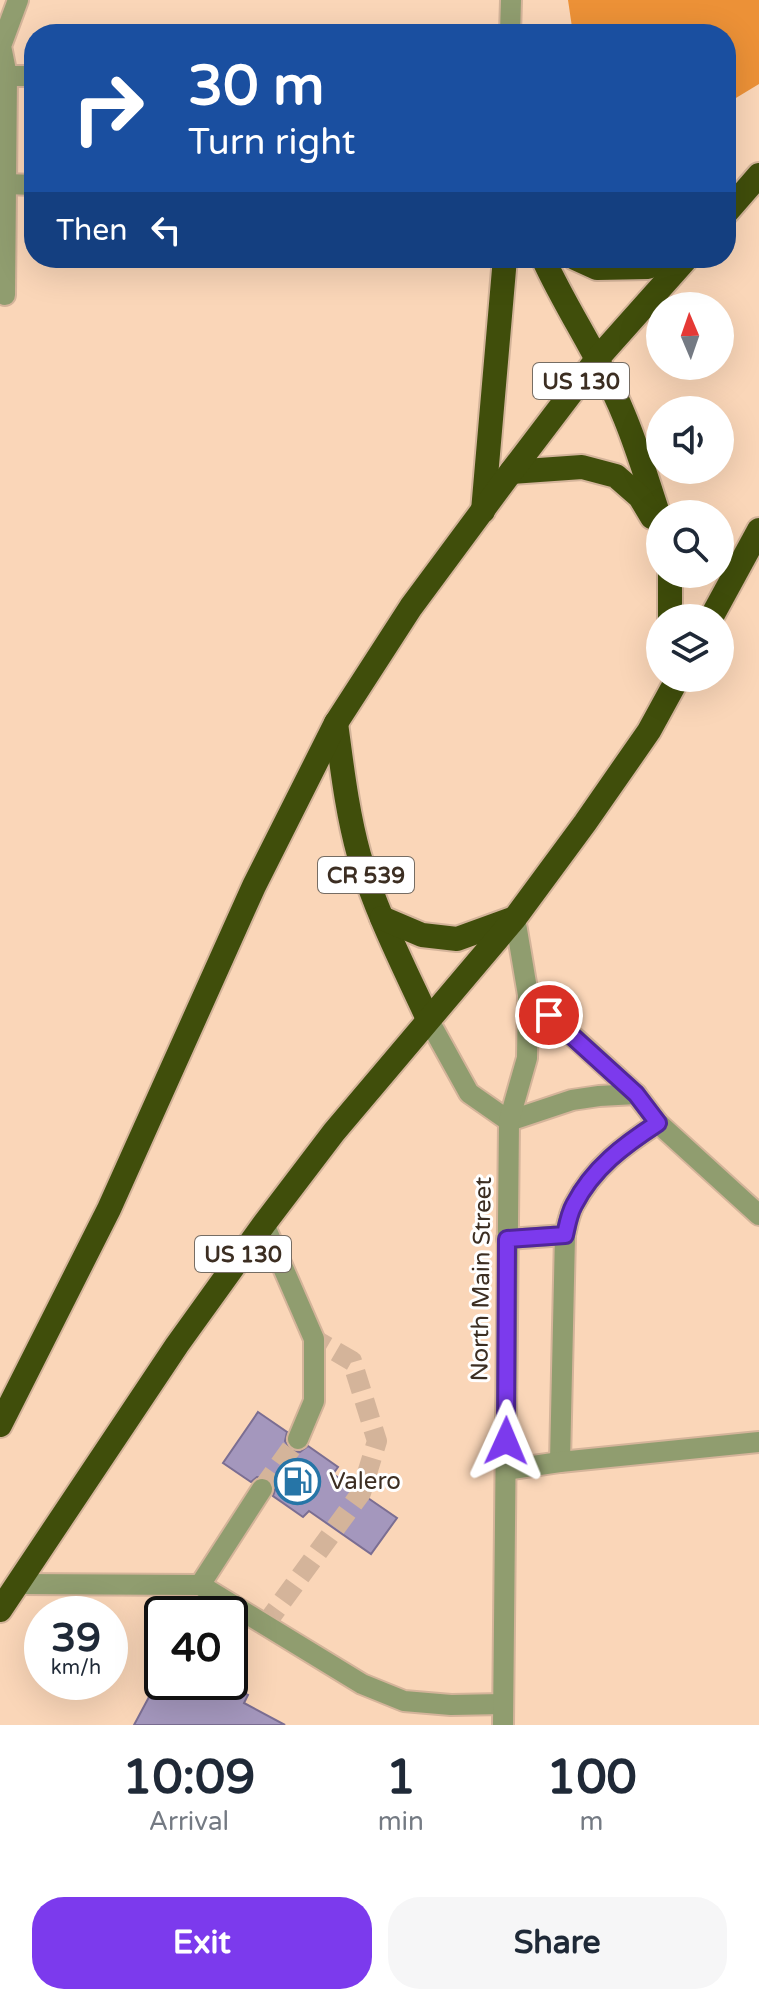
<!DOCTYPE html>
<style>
:root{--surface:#fff;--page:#f6f6f7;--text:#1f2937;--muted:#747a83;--accent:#7c3aed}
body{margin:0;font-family:"Varela Round",sans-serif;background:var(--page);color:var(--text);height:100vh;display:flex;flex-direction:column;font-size:30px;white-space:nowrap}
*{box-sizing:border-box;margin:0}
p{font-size:26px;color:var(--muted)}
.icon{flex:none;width:44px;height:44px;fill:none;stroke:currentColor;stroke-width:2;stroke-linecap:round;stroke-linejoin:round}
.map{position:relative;height:1725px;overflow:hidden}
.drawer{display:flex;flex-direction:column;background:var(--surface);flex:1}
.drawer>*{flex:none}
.hud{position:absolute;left:24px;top:24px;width:712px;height:244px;border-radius:32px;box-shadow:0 8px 32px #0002;background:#1a4fa0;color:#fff;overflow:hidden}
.needle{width:52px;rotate:358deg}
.controls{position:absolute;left:646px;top:292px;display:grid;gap:16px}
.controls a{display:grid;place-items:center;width:88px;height:88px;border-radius:50%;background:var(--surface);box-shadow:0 8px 32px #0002;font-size:40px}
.speed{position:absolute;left:24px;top:1596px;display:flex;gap:16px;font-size:40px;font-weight:700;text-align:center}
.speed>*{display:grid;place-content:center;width:104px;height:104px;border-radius:50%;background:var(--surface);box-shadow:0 8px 32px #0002;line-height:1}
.speed small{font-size:20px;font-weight:400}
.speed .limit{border:4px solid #111;border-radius:12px;background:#fff;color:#111}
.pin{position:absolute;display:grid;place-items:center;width:68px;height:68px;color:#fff;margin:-34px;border:4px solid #fff;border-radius:50%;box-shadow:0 2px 8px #0007}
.me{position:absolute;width:88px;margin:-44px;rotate:1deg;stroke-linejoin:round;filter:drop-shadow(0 0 6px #0008)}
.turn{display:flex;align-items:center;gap:28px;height:168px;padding:0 32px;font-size:36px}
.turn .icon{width:104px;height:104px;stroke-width:2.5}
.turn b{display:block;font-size:56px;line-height:68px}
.then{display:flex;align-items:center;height:76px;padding:0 32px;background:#0003;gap:16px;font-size:30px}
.eta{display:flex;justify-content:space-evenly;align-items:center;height:136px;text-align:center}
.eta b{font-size:48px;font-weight:800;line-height:56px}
.cta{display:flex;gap:16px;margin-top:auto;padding:16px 32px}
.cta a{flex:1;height:92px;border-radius:32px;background:var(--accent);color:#fff;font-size:32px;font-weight:800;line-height:92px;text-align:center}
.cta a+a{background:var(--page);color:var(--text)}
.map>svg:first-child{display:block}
</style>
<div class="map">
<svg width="759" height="1725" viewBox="0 0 759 1725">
<rect width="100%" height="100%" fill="#fad6b8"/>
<!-- forest -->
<path fill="#ec9137" d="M568,0h191v84l-33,20v-70h-153z"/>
<!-- building -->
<g fill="#a497bd" stroke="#7b6e92" stroke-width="2">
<path d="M258,1412l29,20 -2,9 7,10 8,1 8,-6 30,21 -5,7 64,44 -26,36 -62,-43 -6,6 -30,-21 2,-6 -1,-6 -6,-6 -11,-1 -6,5 -28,-19z"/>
<path d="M157,1682h66l25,13 -4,8 41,22h-151z"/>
</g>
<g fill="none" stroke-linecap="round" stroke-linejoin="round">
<!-- minor-tunnel -->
<g stroke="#d4b49a" stroke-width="20" stroke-dasharray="20 10" stroke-linecap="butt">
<path d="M262,1489l36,-50"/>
<path d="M265,1625l96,-132 16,-52 -25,-80 -38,-22"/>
</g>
<defs>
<g id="minor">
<path d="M510,34l1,-34"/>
<path d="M7,76h27"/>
<path d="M6,184l28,1"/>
<path d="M5,295l2,-219 -6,-30 17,-46"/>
<path d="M528,995l108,99 22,29 101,92"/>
<path d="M428,1019l41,74 40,28"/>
<path d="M509,1121l63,-21 27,-4 37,-2"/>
<path d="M264,1224l50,115v62l-16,38"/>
<path d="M507,1239l58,-4"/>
<path d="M560,1462l5,-227c2,-9 4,-21 9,-30 20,-38 49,-59 84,-82"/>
<path d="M506,1470l54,-8 199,-20"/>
<path d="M18,1584l182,1 162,99 42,17 47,4 52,-1"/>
<path d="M200,1585l62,-96"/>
<path d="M503,1725l6,-604 18,-63 1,-63 -13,-77"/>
</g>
<g id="highway">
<path d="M726,213l33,-38"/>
<path d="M543,258c24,53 58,101 80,155 15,35 25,71 37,106"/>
<path d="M575,258l22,10 51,-1 19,-9"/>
<path d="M511,472l71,-5 34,9 24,21 12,20"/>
<path d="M483,511l22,-253"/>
<path d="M670,574v44"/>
<path d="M711,618l48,-88"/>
<path d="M336,723c6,44 11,89 23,132 17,57 44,110 69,164"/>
<path d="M382,918l40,17 35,4 55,-20"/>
<path d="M0,1425l109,-216 145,-323 82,-163 75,-116 100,-135 86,-113 90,-101"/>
<path d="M0,1610l177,-265 87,-121 70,-92 181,-214 70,-95 64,-92 29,-53"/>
</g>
</defs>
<!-- minor casing -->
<use href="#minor" stroke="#d4b49a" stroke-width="24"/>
<!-- highway casing -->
<use href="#highway" stroke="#d4b49a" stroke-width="28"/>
<!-- minor -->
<use href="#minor" stroke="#909d6f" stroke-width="20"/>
<!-- highway -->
<use href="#highway" stroke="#404e0b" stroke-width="24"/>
</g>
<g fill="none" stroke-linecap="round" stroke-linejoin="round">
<defs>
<path id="route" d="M506,1441l1,-202 58,-4c2,-9 4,-21 9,-30 19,-37 50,-60 84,-82l-22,-29 -87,-79"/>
</defs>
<!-- route casing -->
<use href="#route" stroke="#51269a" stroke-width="20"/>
<!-- route -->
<use href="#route" stroke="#7c3aed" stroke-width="14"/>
</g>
<!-- icons -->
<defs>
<symbol id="fuel-ring" viewBox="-11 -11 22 22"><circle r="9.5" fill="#fff" stroke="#2675a7" stroke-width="1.5"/><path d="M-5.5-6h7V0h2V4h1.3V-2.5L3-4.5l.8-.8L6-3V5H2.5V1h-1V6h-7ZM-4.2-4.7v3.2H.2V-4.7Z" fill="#2675a7"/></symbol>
</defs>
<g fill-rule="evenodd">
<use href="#fuel-ring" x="272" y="1456" width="51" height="51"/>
</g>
<g text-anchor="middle" stroke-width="6" stroke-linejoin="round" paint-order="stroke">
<!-- shield labels -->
<g fill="#fff" stroke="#766d64" stroke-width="2">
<rect x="533" y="363" width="96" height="36" rx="6"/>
<rect x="318" y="857" width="96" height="36" rx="6"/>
<rect x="195" y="1236" width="96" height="36" rx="6"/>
</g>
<g font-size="22" font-weight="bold" fill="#3c2e22">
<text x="581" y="389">US 130</text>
<text x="366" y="883">CR 539</text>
<text x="243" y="1262">US 130</text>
</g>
<!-- street labels -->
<g font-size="24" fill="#3c2e22" stroke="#fff">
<text transform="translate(481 1279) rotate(-89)" y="8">North Main Street</text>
</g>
<!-- poi labels -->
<g font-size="24" fill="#3c2e22" stroke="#fff" text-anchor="start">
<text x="329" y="1489">Valero</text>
</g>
</g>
</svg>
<div class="controls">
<a><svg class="needle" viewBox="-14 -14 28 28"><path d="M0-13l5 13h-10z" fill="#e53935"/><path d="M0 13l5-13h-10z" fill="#747a83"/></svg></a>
<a><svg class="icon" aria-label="sound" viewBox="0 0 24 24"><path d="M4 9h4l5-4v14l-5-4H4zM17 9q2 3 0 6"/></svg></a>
<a><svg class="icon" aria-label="search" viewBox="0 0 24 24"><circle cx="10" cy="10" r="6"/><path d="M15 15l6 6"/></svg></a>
<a><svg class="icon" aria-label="layers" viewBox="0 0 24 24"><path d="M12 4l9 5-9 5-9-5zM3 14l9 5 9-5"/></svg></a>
</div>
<div class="speed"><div>39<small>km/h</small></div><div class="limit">40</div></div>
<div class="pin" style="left:549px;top:1015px;background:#d93025"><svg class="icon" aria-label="arrive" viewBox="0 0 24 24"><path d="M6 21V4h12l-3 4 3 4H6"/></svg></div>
<svg class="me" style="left:506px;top:1441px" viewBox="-20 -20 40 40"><path d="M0-17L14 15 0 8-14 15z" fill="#7c3aed" stroke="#fff" stroke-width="4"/></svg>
<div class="hud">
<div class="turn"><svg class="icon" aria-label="right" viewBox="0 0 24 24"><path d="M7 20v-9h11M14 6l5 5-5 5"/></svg><div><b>30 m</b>Turn right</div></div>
<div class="then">Then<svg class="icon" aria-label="left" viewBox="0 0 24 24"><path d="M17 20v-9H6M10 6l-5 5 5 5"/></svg></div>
</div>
</div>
<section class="drawer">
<div class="eta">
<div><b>10:09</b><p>Arrival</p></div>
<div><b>1</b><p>min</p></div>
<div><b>100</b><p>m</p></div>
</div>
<div class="cta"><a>Exit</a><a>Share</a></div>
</section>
